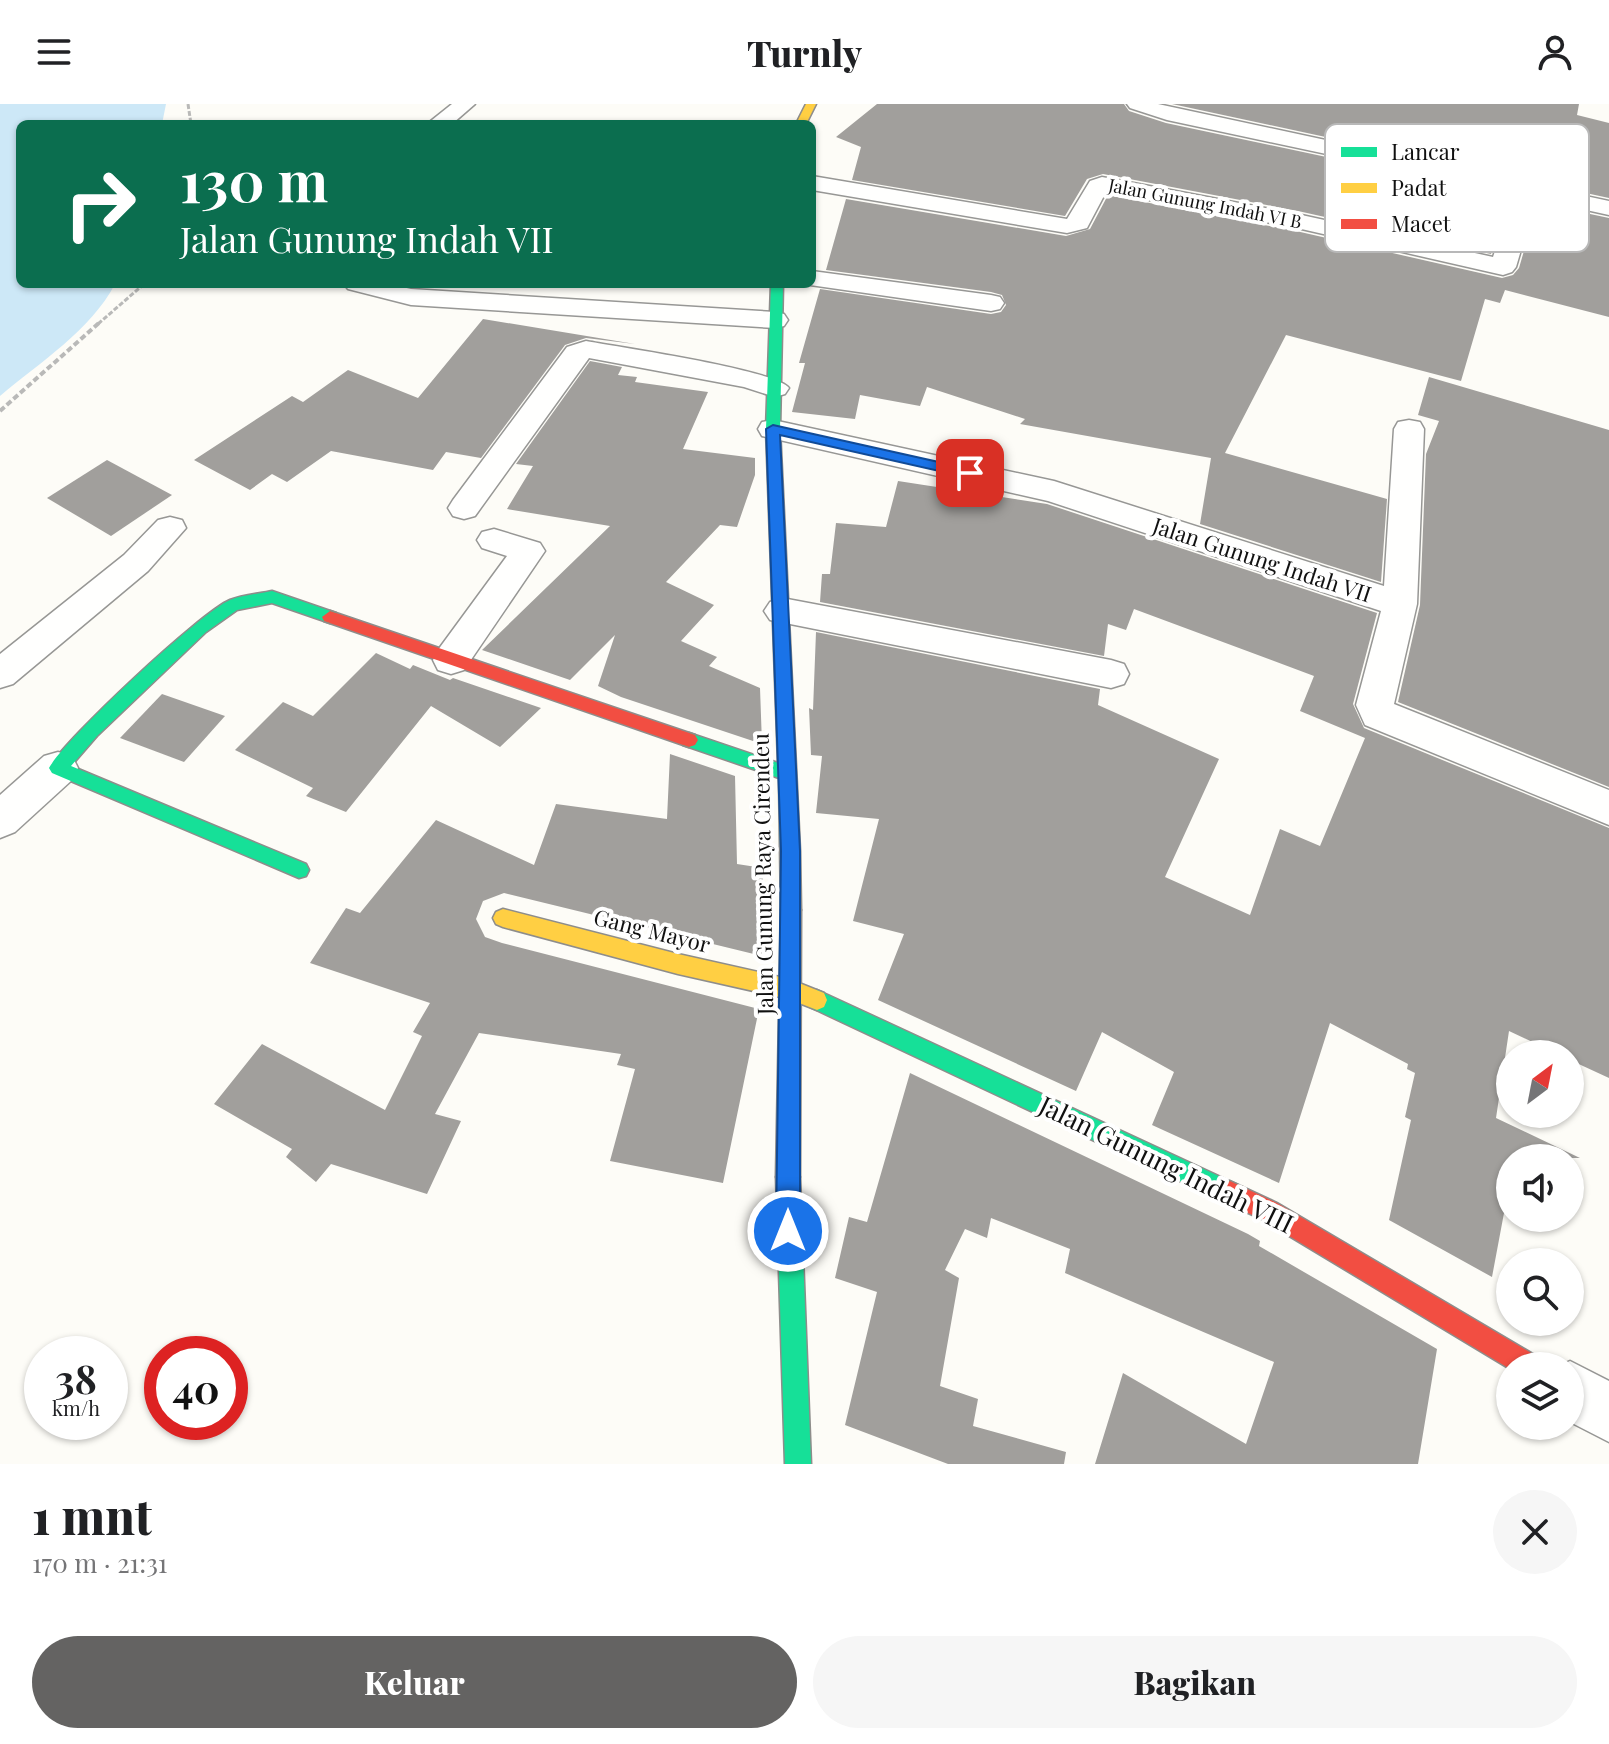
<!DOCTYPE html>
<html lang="id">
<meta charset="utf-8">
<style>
:root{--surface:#fff;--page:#f6f6f6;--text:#202124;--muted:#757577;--accent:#646362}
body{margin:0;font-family:"Playfair Display",serif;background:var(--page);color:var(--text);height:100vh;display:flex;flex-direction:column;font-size:30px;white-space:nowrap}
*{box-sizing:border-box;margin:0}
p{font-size:26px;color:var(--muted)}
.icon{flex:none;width:44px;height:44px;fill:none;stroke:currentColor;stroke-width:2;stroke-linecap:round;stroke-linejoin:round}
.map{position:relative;height:1360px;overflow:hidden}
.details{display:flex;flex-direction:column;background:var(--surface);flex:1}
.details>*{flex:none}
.hud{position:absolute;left:16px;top:16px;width:800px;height:168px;border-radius:12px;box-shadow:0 2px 6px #0004;background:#0b6e4f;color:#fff;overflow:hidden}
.needle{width:52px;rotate:32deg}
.controls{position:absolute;left:1496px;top:936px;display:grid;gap:16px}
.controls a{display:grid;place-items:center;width:88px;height:88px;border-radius:50%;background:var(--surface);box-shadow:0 2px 6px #0004;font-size:40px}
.speed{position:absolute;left:24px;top:1232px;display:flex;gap:16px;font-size:40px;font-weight:700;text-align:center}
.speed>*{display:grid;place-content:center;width:104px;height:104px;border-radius:50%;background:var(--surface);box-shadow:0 2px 6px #0004;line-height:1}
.speed small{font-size:20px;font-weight:400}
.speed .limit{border:12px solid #d22;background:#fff;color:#111}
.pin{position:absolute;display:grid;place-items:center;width:68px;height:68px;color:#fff;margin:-34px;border-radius:16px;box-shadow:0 4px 12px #0006}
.me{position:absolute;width:88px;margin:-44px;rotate:0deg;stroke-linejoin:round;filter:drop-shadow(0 0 6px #0008)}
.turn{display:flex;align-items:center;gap:28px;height:168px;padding:0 32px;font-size:36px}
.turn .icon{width:104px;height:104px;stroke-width:2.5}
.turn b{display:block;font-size:56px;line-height:68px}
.round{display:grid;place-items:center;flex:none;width:84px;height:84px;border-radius:42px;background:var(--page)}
.summary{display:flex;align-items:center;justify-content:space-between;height:136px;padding:0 32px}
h1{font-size:48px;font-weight:800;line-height:60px}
.cta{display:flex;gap:16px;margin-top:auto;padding:16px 32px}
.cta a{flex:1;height:92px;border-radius:48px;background:var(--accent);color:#fff;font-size:32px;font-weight:800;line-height:92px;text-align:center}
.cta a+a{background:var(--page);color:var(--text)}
header{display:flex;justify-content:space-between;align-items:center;height:104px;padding:0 32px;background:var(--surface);font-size:36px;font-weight:800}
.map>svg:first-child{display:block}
</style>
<header><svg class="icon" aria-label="menu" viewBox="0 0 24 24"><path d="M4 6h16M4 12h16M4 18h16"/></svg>Turnly<svg class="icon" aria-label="person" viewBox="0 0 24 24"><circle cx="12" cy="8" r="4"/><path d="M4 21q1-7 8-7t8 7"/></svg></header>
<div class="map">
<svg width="1609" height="1360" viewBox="0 0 1609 1360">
<rect width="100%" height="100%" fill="#fdfcf7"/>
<!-- water -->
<path fill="#cde8f7" d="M0,0h166l-4,20h-142v160h95c-24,46 -76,79 -115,112z"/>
<!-- building -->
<g fill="#a19f9c">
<path d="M877,0h247l5,7 37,12 344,73 -19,58 -193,-43 -195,-37 -16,5 -22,37 -213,-36 9,-33 -25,-10z"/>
<path d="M1172,0h407l-2,11 32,8v75z"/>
<path d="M1108,91l188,36 206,47 11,-3 6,-7 19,-65 71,15v99l-104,-27 -5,13 -15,-4 -24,82 -175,-46 -61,118 162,46 -6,83 -181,-58 11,-66 -191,-34 5,-5 -98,-32 -7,19 -60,-11 -5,24 -63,-7 13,-49h-6l21,-74 171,25 10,-2 5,-7 -4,-10 -11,-3 -165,-22 20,-71 220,37 24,-7z"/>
<path d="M483,215l152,25 -49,-6 -21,7 -84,113 -35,-6 -13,18 -102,-19 -44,31 -15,-8 -22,16 -56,-30 98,-64 11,6 45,-32 70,28z"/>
<path d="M590,257l32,6 -4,8 19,2 -2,5 73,10 -25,57 72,9v17l-18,52 -17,-2 -54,57 48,23 -33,36 36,16 -8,9 51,22 2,56 -141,-47 -23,-11 17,-51 -45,45 -88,-30 128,-124 -103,-17 26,-43 -17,-2z"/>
<path d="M1429,273l180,53v357l-211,-85 22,-97 6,-151 13,-33 -21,-6z"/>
<path d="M107,356l65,35 -61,41 -64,-38z"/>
<path d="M898,377l149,23 330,109 -24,91 11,24 245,100v250l-39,-18v-6h-12l-49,-23 -13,87 84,40h-70v23l-18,96 -103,-57 22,-100 -6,-3 10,-44 -8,-4 1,-5 -78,-41 -51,160 -127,-58 22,-53 -72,-40 -26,59 -198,-91 26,-66 -51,-13 26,-102 -63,-6 6,-57 -11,-1 -2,-47 4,2 3,-78 284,57 -2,16 121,54 -54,118 85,38 30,-86 40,17 45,-108 -65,-27 14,-35 -180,-67 -8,21 -18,-6 -4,32 -284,-54 2,-28h8l6,-51 50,4z"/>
<path d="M376,549l34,16 3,-4 37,15 3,-2 88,30 -41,39 -69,-41 -85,106 -40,-16 7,-8 -78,-38 48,-48 30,14z"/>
<path d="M162,590l63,22 -41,46 -64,-24z"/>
<path d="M670,650l65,22 2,88 26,4 -1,88 -258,-63 -21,8 -7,18 9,18 17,6 257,66 -36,174 -113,-22 25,-92 -18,-4 4,-11 -142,-21 -44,81 26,7 -34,73 -96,-30 -15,18 -30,-25 6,-8 -78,-45 48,-60 123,66 37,-74 -9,-4 17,-29 -120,-40 36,-55 14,5 76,-93 98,45 22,-61 111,15z"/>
<path d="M910,969l338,161 12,7 -1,5 178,103 -19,115h-323l28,-91 123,71 28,-82 -209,-89 5,-24 -79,-31 -4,20 -22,-9 -20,41 14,8 -19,108 38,13 -5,27 93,26 -2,12h-116l-103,-39 32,-133 -42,-14 14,-61 18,5z"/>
</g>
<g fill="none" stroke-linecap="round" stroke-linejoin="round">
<defs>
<g id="street">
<path d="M452,0h23l-23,20h-25z"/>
<path d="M1127,0h31l451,97v14l-73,-16 -20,68 -4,5 -9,3 -206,-47 -191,-36 -19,36 -20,5 -255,-43v-14l255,43 23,-38 12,-4 195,37 196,43 21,-63 -347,-74 -37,-12z"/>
<path d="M812,167l179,24 9,2 4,6 -4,6 -9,2 -188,-27h9z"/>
<path d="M344,180h45l22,5 364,23 9,2 4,6 -4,6 -9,2 -364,-23 -63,-16z"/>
<path d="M586,237c32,6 191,29 203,47l-4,6 -10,3 -31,-10 -155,-29 -114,158 -11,3 -11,-3 -5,-8 5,-8 114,-153z"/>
<path d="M773,316l281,61 330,105 10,-157 4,-7 11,-2 11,2 4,7 -7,175 -23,100 215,86v35l-244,-100 -9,-20 25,-94 -333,-110 -286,-65 -4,-7 4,-7z"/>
<path d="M170,413l12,3 4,8 -38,43 -135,113 -13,4v-34l124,-99 34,-35z"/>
<path d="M494,425l46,14 5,8 -81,119 -13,4 -13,-4 -5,-10 5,-10 69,-94 -25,-8 -5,-8 5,-8z"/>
<path d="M782,494l329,62 13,4 5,10 -5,10 -13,4 -341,-68 -6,-9 6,-9z"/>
<path d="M58,648l14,4 6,12 -6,12 -57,52 -15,6v-43l44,-39z"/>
<path d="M1570,1257l39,20v61l-39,-20v-56h-11z"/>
</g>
<g id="fast">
<path d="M771,180h12l-3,145 20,422 1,59 -3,6 -7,3 -7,-3 -3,-6 -2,-132 -96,-33 -3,-5 3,-5 6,-2 89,30 -12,-334z"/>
<path d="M272,487l64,22 2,4 -8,6 -58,-20 -35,7 -31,22 -109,104 -26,30 235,98 3,6 -3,6 -7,2 -247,-105 -3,-5c15,-28 152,-156 181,-168 13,-5 28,-6 42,-9z"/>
<path d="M817,886l421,195 4,8 -4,8 -8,4 -8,-4 -412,-194 -3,-7 3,-7z"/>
<path d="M788,1061l8,4 4,8 11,287h-26l-9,-287 4,-8z"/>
</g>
<g id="slow">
<path d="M806,0h10l-10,20h-10z"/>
<path d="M503,805l175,45 111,25 35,14 3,7 -3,7 -7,3 -28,-11 -111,-25 -175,-47 -7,-3 -3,-6 3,-6z"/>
</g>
<g id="jam">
<path d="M330,507l365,124 3,5 -3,5 -6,2 -365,-126 -2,-4z"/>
<path d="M791,797l7,3 3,6 -1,267 -4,8 -8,4 -8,-4 -4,-8 5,-267 3,-6z"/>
<path d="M1230,1077l47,22 261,154 4,9h-32v3l-249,-150 -39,-18 -4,-8 4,-8z"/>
</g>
</defs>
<!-- street casing -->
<use href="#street" stroke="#979795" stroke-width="3"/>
<!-- fast casing -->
<use href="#fast" stroke="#8e8d8b" stroke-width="3"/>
<!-- slow casing -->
<use href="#slow" stroke="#8e8d8b" stroke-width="3"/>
<!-- jam casing -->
<use href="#jam" stroke="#8e8d8b" stroke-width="3"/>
<!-- path-far1 -->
<g stroke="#b9b9b8" stroke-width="3" stroke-dasharray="5 2" stroke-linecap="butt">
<path d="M188,0l3,20"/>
<path d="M98,220l46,-40"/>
</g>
<!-- path -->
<path stroke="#b9b9b8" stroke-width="4" stroke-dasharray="6 3" stroke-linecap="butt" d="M0,307l100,-89"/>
<!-- street -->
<use href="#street" fill="#fffffe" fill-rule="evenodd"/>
<!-- fast -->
<use href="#fast" fill="#16e098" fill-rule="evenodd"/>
<!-- slow -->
<use href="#slow" fill="#ffcf43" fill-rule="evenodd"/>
<!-- jam -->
<use href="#jam" fill="#f24e42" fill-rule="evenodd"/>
</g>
<!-- route -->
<path fill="#1a73e8" stroke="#114b97" stroke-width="2" d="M773,321l197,44 7,4 -7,5 -190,-43 20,416v380l-3,9 -9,3 -8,-3 -4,-9 5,-380 -15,-422z"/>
<g text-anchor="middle" stroke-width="8" stroke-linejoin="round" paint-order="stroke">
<!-- far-street labels -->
<g font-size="18" fill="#111" stroke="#fff">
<text transform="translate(1205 100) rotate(11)" y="6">Jalan Gunung Indah VI B</text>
</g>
<!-- street labels -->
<g font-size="22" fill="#111" stroke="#fff">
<text transform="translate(1262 456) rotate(18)" y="8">Jalan Gunung Indah VII</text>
<text transform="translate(763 770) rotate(-91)" y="8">Jalan Gunung Raya Cirendeu</text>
<text transform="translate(652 827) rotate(14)" y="8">Gang Mayor</text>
</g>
<!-- near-street labels -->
<g font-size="26" fill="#111" stroke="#fff">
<text transform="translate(1166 1061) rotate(26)" y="9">Jalan Gunung Indah VIII</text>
</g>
</g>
<!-- legend -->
<rect x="1325" y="20" width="264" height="128" rx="12" fill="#fff" stroke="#b8b8b8" stroke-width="2"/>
<rect x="1341" y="43" width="36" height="10" fill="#16e098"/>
<rect x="1341" y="79" width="36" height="10" fill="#ffcf43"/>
<rect x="1341" y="115" width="36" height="10" fill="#f24e42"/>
<g font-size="22" fill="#111">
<text x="1391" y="56">Lancar</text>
<text x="1391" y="92">Padat</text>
<text x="1391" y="128">Macet</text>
</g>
</svg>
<div class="controls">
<a><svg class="needle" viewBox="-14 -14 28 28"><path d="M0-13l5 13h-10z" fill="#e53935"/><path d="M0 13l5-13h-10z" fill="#757577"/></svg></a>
<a><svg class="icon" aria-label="sound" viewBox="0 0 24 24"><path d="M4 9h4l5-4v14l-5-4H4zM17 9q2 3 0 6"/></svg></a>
<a><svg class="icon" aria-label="search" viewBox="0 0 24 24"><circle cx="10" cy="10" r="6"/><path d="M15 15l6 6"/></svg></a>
<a><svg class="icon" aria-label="layers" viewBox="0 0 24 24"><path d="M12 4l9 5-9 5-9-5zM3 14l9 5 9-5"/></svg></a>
</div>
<div class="speed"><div>38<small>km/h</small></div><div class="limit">40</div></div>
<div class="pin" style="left:970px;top:369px;background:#d93025"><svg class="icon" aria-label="arrive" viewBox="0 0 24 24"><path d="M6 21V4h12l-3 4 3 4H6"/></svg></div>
<svg class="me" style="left:788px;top:1127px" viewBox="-20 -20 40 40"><circle r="17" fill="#1a73e8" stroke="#fff" stroke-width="3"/><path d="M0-11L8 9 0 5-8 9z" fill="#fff"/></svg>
<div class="hud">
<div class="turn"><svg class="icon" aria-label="right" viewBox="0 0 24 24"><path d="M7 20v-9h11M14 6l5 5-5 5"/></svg><div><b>130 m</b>Jalan Gunung Indah VII</div></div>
</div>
</div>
<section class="details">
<div class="summary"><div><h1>1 mnt</h1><p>170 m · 21:31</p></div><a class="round"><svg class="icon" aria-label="close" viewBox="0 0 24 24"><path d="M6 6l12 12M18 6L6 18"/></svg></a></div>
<div class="cta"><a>Keluar</a><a>Bagikan</a></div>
</section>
